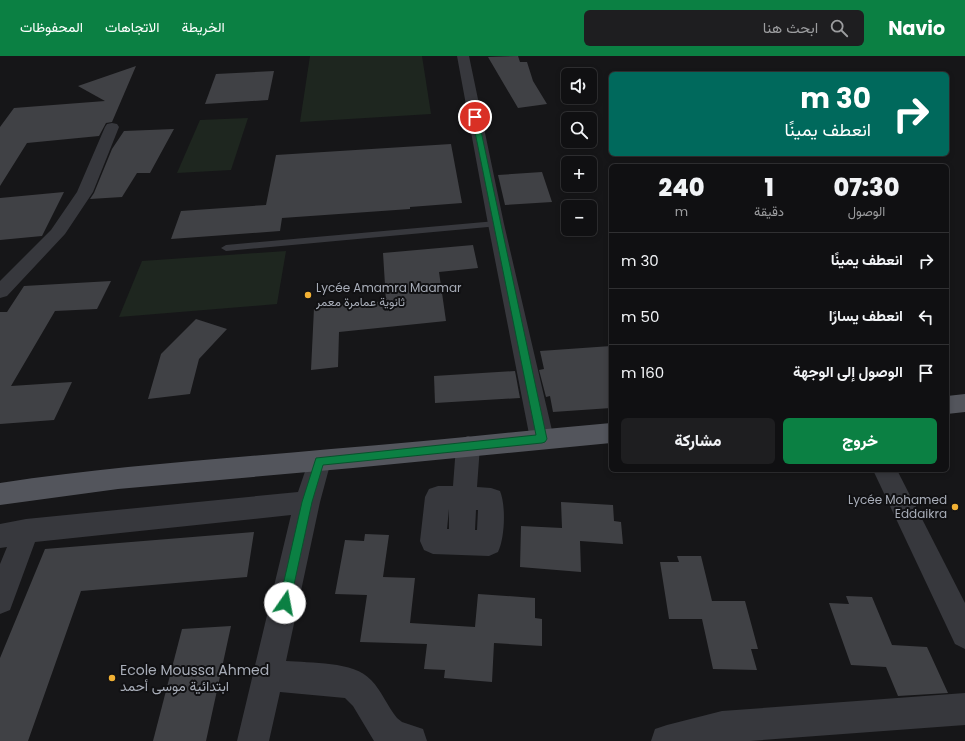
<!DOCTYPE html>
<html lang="ar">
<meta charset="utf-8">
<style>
:root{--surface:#101012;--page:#1e1e20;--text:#f1f3f6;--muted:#9c9d9f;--line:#303032;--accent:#0b8043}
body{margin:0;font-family:Poppins,Vazirmatn,sans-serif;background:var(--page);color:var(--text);direction:rtl;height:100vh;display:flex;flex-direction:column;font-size:15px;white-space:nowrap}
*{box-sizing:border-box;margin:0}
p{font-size:13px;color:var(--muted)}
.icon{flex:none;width:22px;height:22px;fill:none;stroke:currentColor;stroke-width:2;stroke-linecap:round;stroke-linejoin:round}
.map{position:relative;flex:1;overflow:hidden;direction:ltr}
.details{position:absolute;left:609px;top:108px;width:340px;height:308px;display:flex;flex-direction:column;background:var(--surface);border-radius:6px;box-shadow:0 2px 6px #0003,0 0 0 1px var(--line);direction:rtl}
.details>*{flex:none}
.banner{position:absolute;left:609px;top:16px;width:340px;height:84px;border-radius:6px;box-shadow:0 2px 6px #0003,0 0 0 1px var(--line);direction:rtl;background:#00695c;color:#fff;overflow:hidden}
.controls{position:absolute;left:561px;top:12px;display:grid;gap:8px}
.controls a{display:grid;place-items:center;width:36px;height:36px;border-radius:6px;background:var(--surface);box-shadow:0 2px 6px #0003,0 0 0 1px var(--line);font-size:20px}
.pin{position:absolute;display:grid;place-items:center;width:34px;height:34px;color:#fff;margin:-17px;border:2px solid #fff;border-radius:50%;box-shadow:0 1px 4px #0007}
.me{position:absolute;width:44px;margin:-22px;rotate:12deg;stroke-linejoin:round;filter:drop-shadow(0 0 3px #0008)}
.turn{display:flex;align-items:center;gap:14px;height:84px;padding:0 12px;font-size:18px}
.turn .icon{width:52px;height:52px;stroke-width:2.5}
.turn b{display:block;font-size:28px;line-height:34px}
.eta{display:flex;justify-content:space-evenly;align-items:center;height:68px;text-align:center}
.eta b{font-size:24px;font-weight:800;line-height:28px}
.primary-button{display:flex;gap:8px;margin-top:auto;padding:8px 12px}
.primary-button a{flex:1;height:46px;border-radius:6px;background:var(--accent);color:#fff;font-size:16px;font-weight:800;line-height:46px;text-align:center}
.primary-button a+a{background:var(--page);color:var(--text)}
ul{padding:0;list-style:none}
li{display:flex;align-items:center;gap:12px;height:56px;padding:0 12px;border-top:1px solid var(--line)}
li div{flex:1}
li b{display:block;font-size:15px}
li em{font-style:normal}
header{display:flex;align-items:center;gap:24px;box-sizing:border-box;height:56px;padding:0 20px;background:var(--accent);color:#fff}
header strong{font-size:19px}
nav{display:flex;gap:22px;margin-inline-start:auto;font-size:14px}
.search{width:280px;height:36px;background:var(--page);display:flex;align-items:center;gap:10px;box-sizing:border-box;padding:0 14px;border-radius:6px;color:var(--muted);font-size:15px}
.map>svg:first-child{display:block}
</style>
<header>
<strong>Navio</strong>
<div class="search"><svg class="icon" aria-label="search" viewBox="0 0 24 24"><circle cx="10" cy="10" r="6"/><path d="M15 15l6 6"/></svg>ابحث هنا</div>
<nav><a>الخريطة</a><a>الاتجاهات</a><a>المحفوظات</a></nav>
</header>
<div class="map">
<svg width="965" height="685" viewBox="0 0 965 685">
<rect width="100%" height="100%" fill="#161618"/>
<!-- green -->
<g fill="#1e261f">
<path d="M310,0h112l9,58 -131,8z"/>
<path d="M248,62l-17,52 -54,3 23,-53z"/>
<path d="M286,195l-9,53 -158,13 23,-56z"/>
</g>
<!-- building -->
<g fill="#404145">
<path d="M518,0l2,6h7l6,19 14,23 -29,4 -30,-51z"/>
<path d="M136,10l-24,56 -6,1 -7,13 -72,7 -27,43v-59l14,-19 91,-7 -27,-15z"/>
<path d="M274,15l-6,29 -63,4 11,-30z"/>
<path d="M174,73l-24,44h-13l-15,24 -32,2 4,-6 18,-44 12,-18z"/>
<path d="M451,88l11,59 -52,4v2l-128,9 -2,13 -109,8 10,-28 85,-6 10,-50z"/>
<path d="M542,116l10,30 -47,3 -7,-30z"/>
<path d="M64,136l-22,44 -42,4v-42z"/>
<path d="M473,189l5,23 -39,4 7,49 -107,11 -1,35 -27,3 3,-62 72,-7 -3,-48z"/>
<path d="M111,225l-14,28 -42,2 -44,75 61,-4 -18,38 -54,4v-112h7l17,-26z"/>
<path d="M196,263l31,10 -28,30 -9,35 -42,5 13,-45z"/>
<path d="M611,290v62l-58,4 -3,-16 -4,1 -7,-27 5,-1 -4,-18z"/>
<path d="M515,315l5,27 -85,5 -1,-27z"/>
<path d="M561,446l52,3 1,16 7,1 2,22 -43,-3 1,31 -61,-5 1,-41 41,2z"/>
<path d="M254,476l-7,45 -166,14 -53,150h-28v-83l45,-109z"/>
<path d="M365,478l24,1 -6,42 32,1 -5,45 65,4 3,-33 57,4v20l7,1v27l-48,-3 -2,39 -48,-4 1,-8 -21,-1 3,-25 -67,-2 7,-47 -32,-1 10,-54 19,1z"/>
<path d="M677,500h24l11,45h33l13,48h-7l6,21 -44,-1 -11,-50h-33l-9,-57h19z"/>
<path d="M846,540l26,1 20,48 35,2 21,46 -50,3 -12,-29 -35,-2 -22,-62 20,1z"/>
<path d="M231,570l-25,115h-53l29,-112z"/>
</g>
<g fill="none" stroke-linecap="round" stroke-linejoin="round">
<!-- service -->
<path fill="#37383d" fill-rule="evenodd" d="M496,165l5,3 -2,2 -273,25 -5,-3 5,-3z"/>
<!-- minor -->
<g fill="#37383d" fill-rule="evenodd">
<path d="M457,0h12l35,168 50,215 -4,7 -8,3 -8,-3 -4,-7 -42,-215z"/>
<path d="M112,67l5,1 2,3 -26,65 -28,42 -58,62 -7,2v-17l51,-51 26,-38 28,-65 2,-3z"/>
<path d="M468,380l8,3 4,7 -3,41 14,1 9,3c6,14 5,47 -2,61l-9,4 -56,-2 -9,-4 -4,-9 5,-44 4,-8 9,-3h15l3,-40 4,-7zM449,453v20h-2zM476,454h2l-1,20h-2z"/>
<path d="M319,395l8,3 4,7 -11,41 -34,159c24,2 68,0 85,19 11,11 16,26 26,38l5,4 21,7 4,12h-53l-21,-35 -8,-8 -65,-6 -11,49h-32l54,-226 -256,27 -25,68 -10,4v-50l7,-17 -7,1v-24l26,-5 272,-27 13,-38z"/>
<path d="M873,414h24l68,133v46l-10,-5z"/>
<path d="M965,637v32l-215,16h-99l4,-12 12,-4 55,-14z"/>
</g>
<!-- primary -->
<g fill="#53555c" fill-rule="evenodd">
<path d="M965,338v18l-18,2v-18z"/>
<path d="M611,367v20l-258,25 -235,21 -118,16v-22c110,-17 221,-24 331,-34 94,-7 187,-18 280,-26z"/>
</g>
</g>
<!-- route -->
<path fill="#0b8043" stroke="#07532c" d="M475,59l3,2 69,322 -2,3 -3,1 -219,22 -11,37 -22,101 -1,5 -4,1 -5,-1 -1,-5 23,-101 14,-44 220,-23 -64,-318z"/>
<!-- markers -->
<g fill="#f2b134" stroke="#111113" stroke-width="1.5">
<circle cx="308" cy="239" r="4"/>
<circle cx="955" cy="451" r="4"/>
<circle cx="112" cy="622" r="4"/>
</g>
<g text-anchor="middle" stroke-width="4" stroke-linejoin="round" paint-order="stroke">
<!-- poi labels -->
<g font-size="12" fill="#a8adb8" stroke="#111113" text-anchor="start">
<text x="316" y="236">Lycée Amamra Maamar<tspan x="316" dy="14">ثانوية عمامرة معمر</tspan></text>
<text x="947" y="448" text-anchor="end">Lycée Mohamed<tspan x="947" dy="14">Eddaikra</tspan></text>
</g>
<!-- near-poi labels -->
<g font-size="14" fill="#a8adb8" stroke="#111113" text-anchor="start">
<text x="120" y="619">Ecole Moussa Ahmed<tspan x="120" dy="16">ابتدائية موسى أحمد</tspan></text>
</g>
</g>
</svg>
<div class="controls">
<a><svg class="icon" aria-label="sound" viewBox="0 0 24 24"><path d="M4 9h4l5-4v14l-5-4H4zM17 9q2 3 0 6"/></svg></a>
<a><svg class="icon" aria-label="search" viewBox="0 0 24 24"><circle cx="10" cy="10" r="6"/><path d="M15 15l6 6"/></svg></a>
<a>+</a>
<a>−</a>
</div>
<div class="pin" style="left:475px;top:61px;background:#d93025"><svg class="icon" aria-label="arrive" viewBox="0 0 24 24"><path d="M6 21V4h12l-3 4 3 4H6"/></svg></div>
<svg class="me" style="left:285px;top:547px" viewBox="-20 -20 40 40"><circle r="19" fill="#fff"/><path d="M0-13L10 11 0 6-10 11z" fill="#0b8043"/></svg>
<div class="banner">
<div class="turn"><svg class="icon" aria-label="right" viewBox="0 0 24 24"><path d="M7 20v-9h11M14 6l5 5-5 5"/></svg><div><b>30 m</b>انعطف يمينًا</div></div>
</div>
<section class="details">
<div class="eta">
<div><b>07:30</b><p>الوصول</p></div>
<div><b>1</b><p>دقيقة</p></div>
<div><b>240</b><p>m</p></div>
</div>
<ul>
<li><svg class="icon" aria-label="right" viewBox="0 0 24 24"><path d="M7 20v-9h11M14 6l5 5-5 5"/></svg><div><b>انعطف يمينًا</b></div><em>30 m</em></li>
<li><svg class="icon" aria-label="left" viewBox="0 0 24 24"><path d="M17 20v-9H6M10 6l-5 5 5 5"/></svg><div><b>انعطف يسارًا</b></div><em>50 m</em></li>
<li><svg class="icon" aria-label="arrive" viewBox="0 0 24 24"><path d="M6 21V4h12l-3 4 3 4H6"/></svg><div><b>الوصول إلى الوجهة</b></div><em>160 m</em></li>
</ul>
<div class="primary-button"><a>خروج</a><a>مشاركة</a></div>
</section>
</div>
